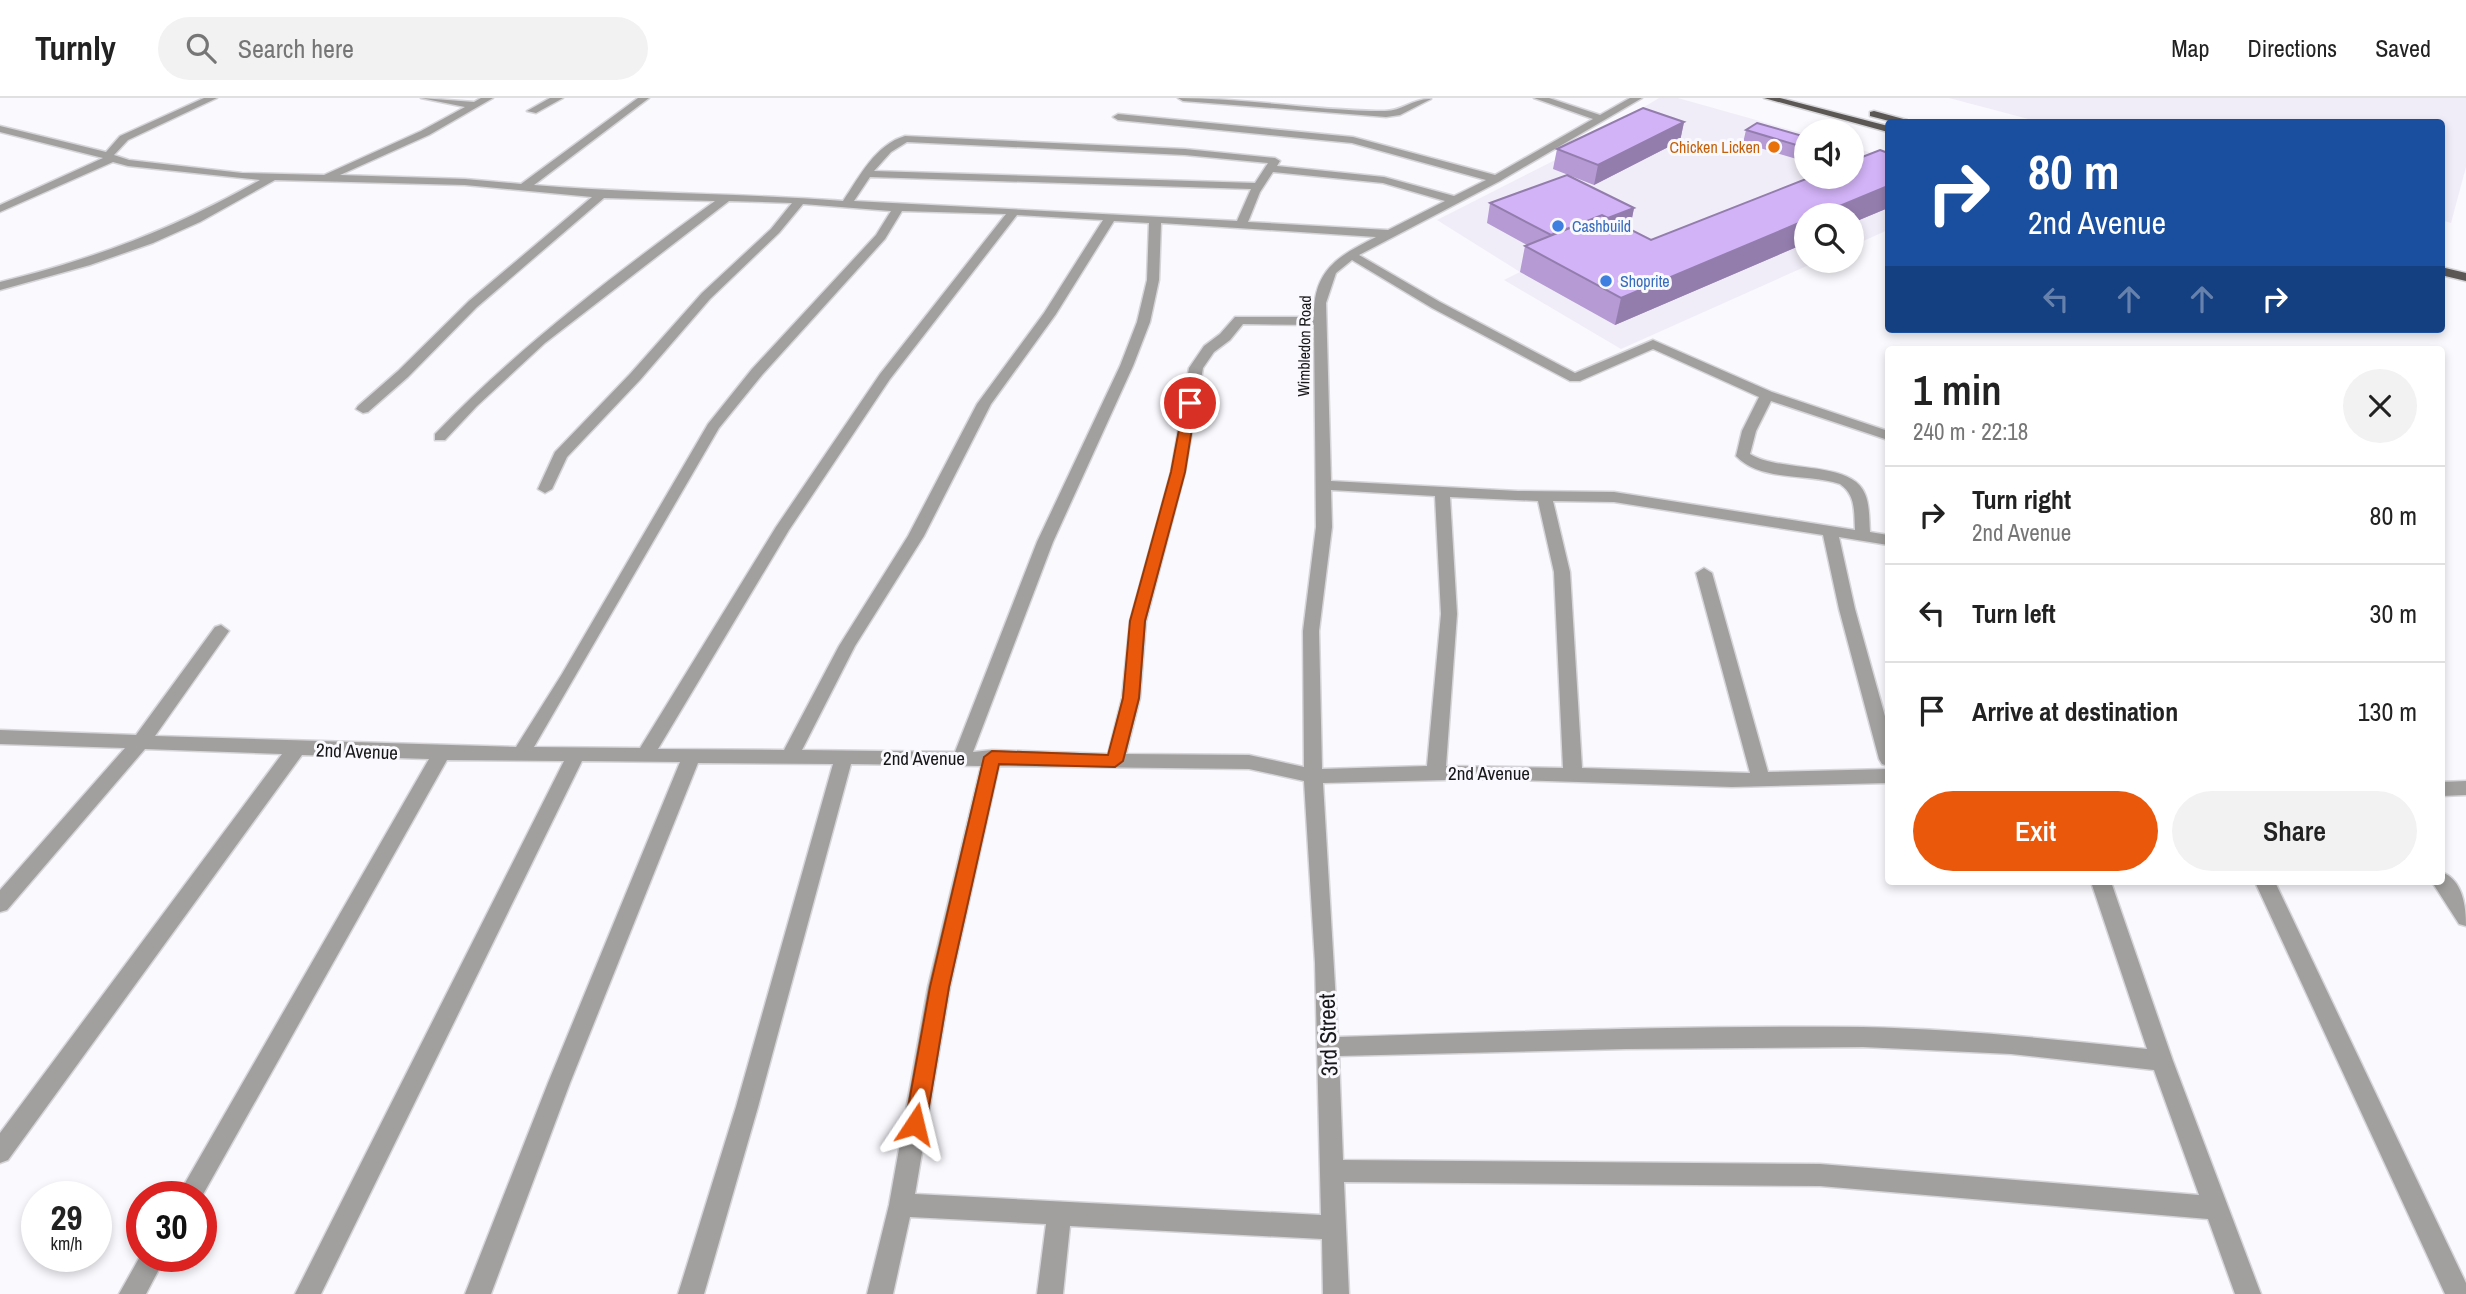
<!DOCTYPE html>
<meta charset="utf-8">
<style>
:root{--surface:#fff;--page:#f2f2f2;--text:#222;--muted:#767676;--line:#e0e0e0;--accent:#ea580c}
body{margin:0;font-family:"Archivo Narrow",sans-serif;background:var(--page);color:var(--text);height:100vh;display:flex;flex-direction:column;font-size:26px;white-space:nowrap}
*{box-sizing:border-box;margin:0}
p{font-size:23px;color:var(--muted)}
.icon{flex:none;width:38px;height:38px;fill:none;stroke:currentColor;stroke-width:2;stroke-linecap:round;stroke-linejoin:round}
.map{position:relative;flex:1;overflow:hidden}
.details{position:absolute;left:1885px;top:248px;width:560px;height:539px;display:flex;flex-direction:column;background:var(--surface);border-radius:7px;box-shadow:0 4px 10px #0003}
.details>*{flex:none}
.guide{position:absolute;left:1885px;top:21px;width:560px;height:214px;border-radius:7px;box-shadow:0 4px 10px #0003;background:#1a4fa0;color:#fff;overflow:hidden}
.buttons{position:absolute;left:1794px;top:21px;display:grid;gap:14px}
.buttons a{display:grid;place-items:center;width:70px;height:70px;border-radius:50%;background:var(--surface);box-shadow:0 4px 10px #0003;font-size:35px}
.speed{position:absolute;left:21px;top:1083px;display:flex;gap:14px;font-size:35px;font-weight:700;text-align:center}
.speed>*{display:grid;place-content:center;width:91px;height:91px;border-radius:50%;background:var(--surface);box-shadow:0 4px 10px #0003;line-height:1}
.speed small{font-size:18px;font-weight:400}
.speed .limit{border:10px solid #d22;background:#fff;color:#111}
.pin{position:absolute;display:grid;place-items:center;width:60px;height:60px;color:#fff;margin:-30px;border:4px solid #fff;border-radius:50%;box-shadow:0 2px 7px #0007}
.me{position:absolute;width:77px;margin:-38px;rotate:10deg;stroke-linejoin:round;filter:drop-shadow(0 0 5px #0008)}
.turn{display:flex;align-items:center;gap:24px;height:147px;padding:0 28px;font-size:32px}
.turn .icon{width:91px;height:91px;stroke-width:2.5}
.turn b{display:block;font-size:49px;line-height:60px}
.lanes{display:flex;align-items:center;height:66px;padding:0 28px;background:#0003;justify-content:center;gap:35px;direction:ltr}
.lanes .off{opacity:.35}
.round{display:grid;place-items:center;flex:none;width:74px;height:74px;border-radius:37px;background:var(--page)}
.overview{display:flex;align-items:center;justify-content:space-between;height:119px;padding:0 28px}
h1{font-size:42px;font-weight:600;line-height:52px}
.cta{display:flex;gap:14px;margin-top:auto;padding:14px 28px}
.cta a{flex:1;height:80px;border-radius:42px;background:var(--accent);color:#fff;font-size:28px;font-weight:600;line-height:80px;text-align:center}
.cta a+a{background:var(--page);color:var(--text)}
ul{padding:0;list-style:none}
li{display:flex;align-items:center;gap:21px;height:98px;padding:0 28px;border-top:2px solid var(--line)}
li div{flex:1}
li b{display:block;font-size:26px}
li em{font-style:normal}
header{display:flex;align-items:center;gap:42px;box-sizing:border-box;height:98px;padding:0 35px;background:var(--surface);border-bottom:2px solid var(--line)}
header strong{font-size:33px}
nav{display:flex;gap:38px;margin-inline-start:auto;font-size:24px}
.search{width:490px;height:63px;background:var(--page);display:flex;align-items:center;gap:18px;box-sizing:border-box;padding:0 24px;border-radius:38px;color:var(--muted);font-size:26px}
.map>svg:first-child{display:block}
</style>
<header>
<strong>Turnly</strong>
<div class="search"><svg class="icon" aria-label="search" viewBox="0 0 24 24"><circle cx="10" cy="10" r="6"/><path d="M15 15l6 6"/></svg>Search here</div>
<nav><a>Map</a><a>Directions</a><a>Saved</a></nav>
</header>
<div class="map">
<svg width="2466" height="1196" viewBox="0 0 2466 1196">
<rect width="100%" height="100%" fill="#faf9fe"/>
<!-- built -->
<g fill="#f1edf8">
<path d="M1659,0h19l128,36v43h46v-30l36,11v72l-36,16v-31h-46v46h12l-197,88 -117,-69 16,-8 -83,-52 126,-64z"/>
<path d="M1949,0h517v69l-15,56 -10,-3v-98h-401z"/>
</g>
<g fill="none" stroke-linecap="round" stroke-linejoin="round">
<defs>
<g id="minor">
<path d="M204,0h13l-89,42 -14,15 15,5 113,13 82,2 97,-44 44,-24 -44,-9 53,4 7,-4h12l-64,37 -89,40 125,4 56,5 117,-86h11l-115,87c103,9 206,8 309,16 17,-25 32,-56 62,-65l280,13 90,9 5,3 -3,5 107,11 70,19 32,-16 -134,-37 -234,-23 -5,-3 5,-3 235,23 142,38 98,-56 -59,-21h15l51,17 30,-17h12l-142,83 -141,74 81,47 135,71 78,-33 119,52 116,39v9l-117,-39 -15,30 -6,23c30,19 102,6 115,40 5,12 4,26 5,38l18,3v10l-49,-8 16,72 33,118v39l-6,-2 -3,-5 -40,-150 -16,-74 -209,-33 -61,-1 17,71 12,196 168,5 -54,-200 8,-5 8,5 56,199 120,-3v14l-156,4 -246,-8 -163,4 15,254c175,-5 350,-12 524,-10 96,2 190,12 285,22l-56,-167h20l62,179 88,233h-26l-27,-75 -388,-33 -476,-4 5,112h-26l-1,-55 -252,-13 -7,68h-26l9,-70 -136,-7 -17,77h-26l22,-89 39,-218 53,-221 -130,-2 -93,343 -54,187h-26l58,-187 97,-343 -135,-1 -128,320 -79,211h-26l83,-211 132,-321 -98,-1 -261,533h-26l269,-533 -117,-1 -246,438 -24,-1 252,-438 -127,-4 -294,405 -8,3v-30l282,-379 -137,-5 -138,161 -7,2v-22l125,-142 -125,-4v-14l136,5 79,-108 6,-2 8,6 -74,105 361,11 46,-73 146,-250 44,-55 124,-134 15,-24 -88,-7 -24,29 -69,66 -70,81 -73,77 -15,32 -7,4 -7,-4 17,-37 75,-78 72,-81 69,-64 21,-26 -63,-2 -184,142 -68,63 -32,34h-10v-6c85,-88 181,-161 280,-233l-111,-3 -127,109 -69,70 -40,35 -5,1 -7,-4 2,-3 40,-35 71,-70 123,-104 -127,-12 -190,-5 -75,42 -47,21 -63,22 -90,25v-8c97,-24 173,-53 260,-102l-132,-14 -15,-4 -113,50v-7l103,-47 -103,-26v-6l106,26 14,-16zM907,44l278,13 83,8 -13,20 -381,-12 17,-19zM1273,74l110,11 62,18 -57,29 -140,-8 12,-30zM870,79l381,12 -14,32 -383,-20zM902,113l104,3 -126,160 -104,153 -136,221 -106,-1 185,-319 43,-53 123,-136zM1017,117l86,5 -59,93 -67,91 -69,132 -69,110 -55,104 -126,-1 131,-219 101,-151zM1114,123l35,2 -2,57 -10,42 -17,44 -83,176 -82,210 -153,-2 53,-104 69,-110 67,-132 65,-90zM1161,125l215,14c-38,19 -63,33 -62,80h-79l-15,17 -16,12 -15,22 -18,104 -41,149 -8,77 -14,56 -116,-4 -19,2 80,-210 80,-176 17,-44 9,-42zM1352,162l80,48 138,73h10l73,-32 106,48 -17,34 -6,25c24,26 72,17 104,28 16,11 14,28 15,46l-241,-38 -96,-1 -187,-10 -5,-178 10,-30zM1243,226l71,1 2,202 -13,104 1,136 -55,-12 -123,-1 14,-56 6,-77 39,-149 18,-104 11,-16 16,-12zM1331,392l104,6 6,118 -14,152 -105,3 -3,-138 13,-104zM1450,399l88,4 16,71 9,196 -117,-2 11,-152zM999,668l250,3 55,12 11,182 6,252 -406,-21 35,-207zM1863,949l148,7 143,16 45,125 -379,-31 -477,-4 -4,-104 287,-7z"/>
<path d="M550,0h13l-27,15 -9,-2z"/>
<path d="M1178,0c69,0 138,13 207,13 17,0 29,-13 46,-12l-31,16 -14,2 -203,-16z"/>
<path d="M2466,683v14l-25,1v-14z"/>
<path d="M2441,774c22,7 25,35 25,54l-7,-2 -27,-42h9z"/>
<path d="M2255,784h20l191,401v11h-21z"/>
<path d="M142,1155v3h24l-20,38h-27z"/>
</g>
<g id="primary">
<path d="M1764,0h16l108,28v6z"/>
<path d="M1874,13l33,9 1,2h-15l-23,-6v-4z"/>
<path d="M2441,169l25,6v8l-25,-6z"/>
</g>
</defs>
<!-- minor casing -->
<use href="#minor" stroke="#d6d5d9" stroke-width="3"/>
<!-- primary casing -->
<use href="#primary" stroke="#d6d5d9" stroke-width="3"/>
<!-- minor -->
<use href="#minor" fill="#a2a09e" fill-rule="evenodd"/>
<!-- primary -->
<use href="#primary" fill="#5a5754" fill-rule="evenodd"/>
</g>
<!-- wall -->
<g fill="#b59ad4">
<path d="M1684,24l-4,19 -86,44 -41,-16 4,-20z"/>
<path d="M1746,32l60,7v19l-6,4 -57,-17z"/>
<path d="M1880,52l8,3v55l-36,15v-8h-46v28l-191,82 -95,-53 5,-26 2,-1 -40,-22 3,-20 77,-28 67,33 -4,20h-2l23,12 160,-63h41v-16z"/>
</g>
<!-- shaded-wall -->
<g fill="#937dad">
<path d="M1684,24l-4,19 -86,44 4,-20z"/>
<path d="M1806,48v10l-6,4 3,-13z"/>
<path d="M1888,88v22l-36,15v-8h-34z"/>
<path d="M1634,110l-4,20 -77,31 4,-20z"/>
<path d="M1806,122v23l-191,82 6,-27z"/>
</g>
<!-- building -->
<g fill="#d2b3f7" stroke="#937dad" stroke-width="2">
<path d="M1643,10l41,14 -86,43 -41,-16z"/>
<path d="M1757,25l49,14v9l-3,1 -57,-17z"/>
<path d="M1880,52l8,3v33l-70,29h-12v5l-185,78 -96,-52 77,-31 49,25 160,-63h41v-16z"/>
<path d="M1567,77l67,33 -26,10 -6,-3 -51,20 -61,-32z"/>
</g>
<!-- route -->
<path fill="#ea580c" stroke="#983908" stroke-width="2" d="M1190,301l6,4 -11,69 -40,149 -6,77 -16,63 -8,6 -116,-3 -50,223 -23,137 -3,7 -8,2 -7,-2 -3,-7 25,-137 54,-230 8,-6 116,4 15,-57 7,-77 41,-149 13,-69z"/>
<!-- markers -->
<circle fill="#e8710a" stroke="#faf9fe" stroke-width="2.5" cx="1774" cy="49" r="7"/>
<g fill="#3f7fe0" stroke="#faf9fe" stroke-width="2.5">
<circle cx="1558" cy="128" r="7"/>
<circle cx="1606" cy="183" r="7"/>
</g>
<g text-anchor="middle" stroke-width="6" stroke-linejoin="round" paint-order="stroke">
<!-- far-food labels -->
<g font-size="16" fill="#c56008" stroke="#faf9fe" text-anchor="end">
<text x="1760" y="55">Chicken Licken</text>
</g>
<!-- far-shop labels -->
<g font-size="16" fill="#366cbe" stroke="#faf9fe" text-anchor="start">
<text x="1572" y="134">Cashbuild</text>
<text x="1620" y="189">Shoprite</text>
</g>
<!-- far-street labels -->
<g font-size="16" fill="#181719" stroke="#faf9fe">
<text transform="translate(1304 248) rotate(-89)" y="6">Wimbledon Road</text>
</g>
<!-- street labels -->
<g font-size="19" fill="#181719" stroke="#faf9fe">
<text transform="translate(357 653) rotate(2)" y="7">2nd Avenue</text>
<text x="924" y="667">2nd Avenue</text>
<text x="1489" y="682">2nd Avenue</text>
</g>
<!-- near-street labels -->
<g font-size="23" fill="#181719" stroke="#faf9fe">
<text transform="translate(1328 937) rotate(-92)" y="8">3rd Street</text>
</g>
</g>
</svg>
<div class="buttons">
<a><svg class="icon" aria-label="sound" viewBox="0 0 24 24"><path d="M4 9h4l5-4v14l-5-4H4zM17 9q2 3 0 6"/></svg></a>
<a><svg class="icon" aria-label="search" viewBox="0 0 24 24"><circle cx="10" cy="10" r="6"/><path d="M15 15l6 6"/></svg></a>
</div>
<div class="speed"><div>29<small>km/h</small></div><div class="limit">30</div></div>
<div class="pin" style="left:1190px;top:305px;background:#d93025"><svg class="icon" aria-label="arrive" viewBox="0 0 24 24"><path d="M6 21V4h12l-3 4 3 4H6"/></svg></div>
<svg class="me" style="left:915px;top:1026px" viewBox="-20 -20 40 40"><path d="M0-17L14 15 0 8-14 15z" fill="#ea580c" stroke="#fff" stroke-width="4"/></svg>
<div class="guide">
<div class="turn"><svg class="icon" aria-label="right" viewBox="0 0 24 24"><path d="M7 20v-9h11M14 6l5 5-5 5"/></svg><div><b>80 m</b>2nd Avenue</div></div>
<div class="lanes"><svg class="icon off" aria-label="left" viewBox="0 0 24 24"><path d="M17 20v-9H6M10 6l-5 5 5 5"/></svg><svg class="icon off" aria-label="ahead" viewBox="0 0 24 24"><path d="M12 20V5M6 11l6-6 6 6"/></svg><svg class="icon off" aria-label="ahead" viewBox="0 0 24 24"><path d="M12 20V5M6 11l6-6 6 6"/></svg><svg class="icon" aria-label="right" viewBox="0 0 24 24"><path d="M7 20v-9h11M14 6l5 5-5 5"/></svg></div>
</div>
<section class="details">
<div class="overview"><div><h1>1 min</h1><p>240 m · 22:18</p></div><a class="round"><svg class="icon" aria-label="close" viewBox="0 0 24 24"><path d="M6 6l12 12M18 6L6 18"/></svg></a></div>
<ul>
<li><svg class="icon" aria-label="right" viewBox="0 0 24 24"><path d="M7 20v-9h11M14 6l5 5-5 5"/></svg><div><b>Turn right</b><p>2nd Avenue</p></div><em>80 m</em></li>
<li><svg class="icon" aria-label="left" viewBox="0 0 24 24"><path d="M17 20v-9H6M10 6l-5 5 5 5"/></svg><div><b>Turn left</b></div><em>30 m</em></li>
<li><svg class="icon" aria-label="arrive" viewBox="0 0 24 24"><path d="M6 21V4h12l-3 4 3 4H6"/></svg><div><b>Arrive at destination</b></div><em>130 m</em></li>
</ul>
<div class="cta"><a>Exit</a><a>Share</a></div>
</section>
</div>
